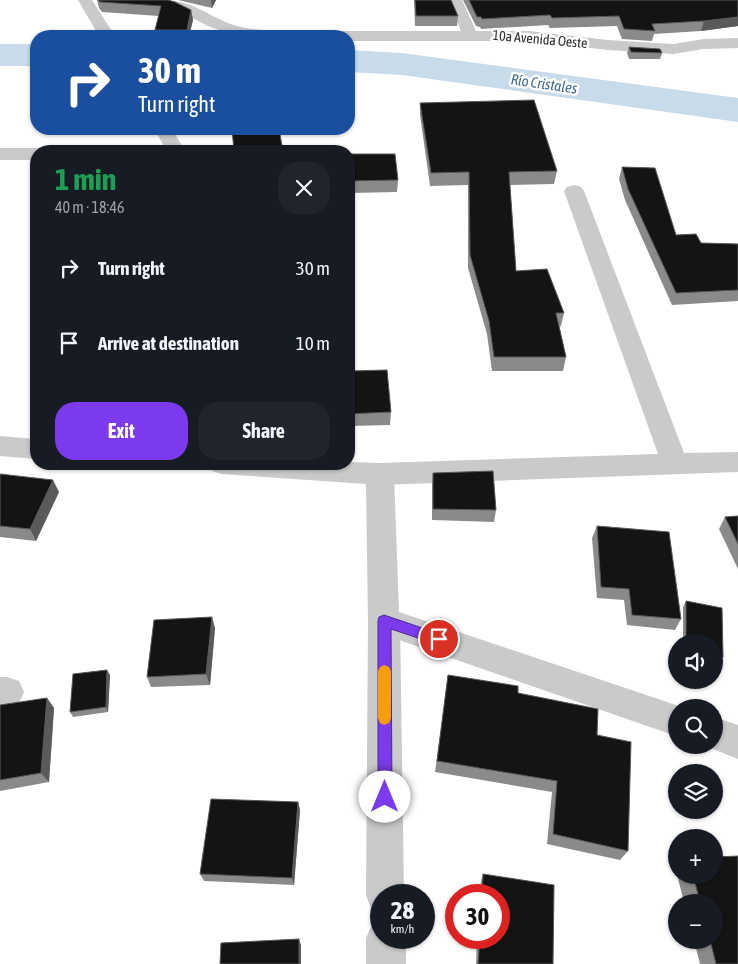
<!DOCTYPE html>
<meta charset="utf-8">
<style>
:root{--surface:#171b24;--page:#20242c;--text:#f1f3f6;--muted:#9ea1a6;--accent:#7c3aed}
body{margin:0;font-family:"Asap Condensed",sans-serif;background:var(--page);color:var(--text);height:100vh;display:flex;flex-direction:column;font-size:19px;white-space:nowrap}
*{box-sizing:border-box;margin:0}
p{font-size:16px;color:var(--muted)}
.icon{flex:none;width:28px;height:28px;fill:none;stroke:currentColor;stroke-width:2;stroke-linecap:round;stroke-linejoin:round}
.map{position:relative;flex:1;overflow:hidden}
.details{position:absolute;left:30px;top:145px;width:325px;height:325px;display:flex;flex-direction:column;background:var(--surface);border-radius:20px;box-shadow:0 1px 4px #0004}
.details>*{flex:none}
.guide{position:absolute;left:30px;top:30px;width:325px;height:105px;border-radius:20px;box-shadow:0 1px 4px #0004;background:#1a4fa0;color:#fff;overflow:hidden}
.controls{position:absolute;left:668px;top:634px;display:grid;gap:10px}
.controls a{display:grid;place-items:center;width:55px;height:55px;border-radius:50%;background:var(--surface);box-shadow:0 1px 4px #0004;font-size:25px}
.speed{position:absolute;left:370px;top:884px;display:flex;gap:10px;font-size:25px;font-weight:700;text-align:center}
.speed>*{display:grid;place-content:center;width:65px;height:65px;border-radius:50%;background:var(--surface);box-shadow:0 1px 4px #0004;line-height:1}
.speed small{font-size:12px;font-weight:400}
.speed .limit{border:8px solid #d22;background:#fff;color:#111}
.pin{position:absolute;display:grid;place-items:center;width:42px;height:42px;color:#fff;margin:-21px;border:2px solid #fff;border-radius:50%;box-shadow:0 1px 5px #0007}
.me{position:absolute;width:55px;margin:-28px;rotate:0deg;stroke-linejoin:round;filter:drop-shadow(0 0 4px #0008)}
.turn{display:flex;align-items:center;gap:18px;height:105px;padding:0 25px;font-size:22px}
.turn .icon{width:65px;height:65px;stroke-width:2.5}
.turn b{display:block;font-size:35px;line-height:42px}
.round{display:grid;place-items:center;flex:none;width:52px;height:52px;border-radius:20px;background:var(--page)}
.summary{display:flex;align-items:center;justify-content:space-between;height:85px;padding:0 25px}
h1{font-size:30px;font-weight:700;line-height:38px;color:#1e9e55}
.button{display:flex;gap:10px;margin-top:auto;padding:10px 25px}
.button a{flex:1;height:58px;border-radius:20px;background:var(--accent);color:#fff;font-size:20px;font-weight:700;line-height:58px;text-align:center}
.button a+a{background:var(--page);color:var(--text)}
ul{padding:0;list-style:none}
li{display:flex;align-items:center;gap:15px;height:75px;padding:0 25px}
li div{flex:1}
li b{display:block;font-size:19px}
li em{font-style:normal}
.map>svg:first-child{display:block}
</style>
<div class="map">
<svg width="738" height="964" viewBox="0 0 738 964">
<rect width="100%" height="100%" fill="#fff"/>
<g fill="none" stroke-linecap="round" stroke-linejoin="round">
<!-- river -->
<g fill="#c8dbea" fill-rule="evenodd">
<rect x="0" y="44" width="36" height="22"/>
<path d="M349,50l53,3 336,45v24l-336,-47 -53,-3z"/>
</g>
<!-- minor -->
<g fill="#cacaca" fill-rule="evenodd">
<path d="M78,0h14l23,36h-16z"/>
<path d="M150,0c13,0 25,0 38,4 18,7 34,19 53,23 13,3 26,3 39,6l2,3 -49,-1 -25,-9 -31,-16 -25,-7z"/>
<path d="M448,0h14l14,31h53l79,9 65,4 31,-5 34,-1v10l-34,1 -31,5 -65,-4 -79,-9h-180v-5h-15l2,-3 6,-2h119z"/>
<path d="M154,129h18l13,22h-18z"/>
<path d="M0,148h36l8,3h-8v9h-36z"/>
<path d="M574,185l7,2 3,4 100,262 54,-1v20l-358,13 -10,-4 -4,-7 4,-7 10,-4 278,-9 -94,-263 3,-4z"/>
<path d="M384,607l11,4 5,10 4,274h-23v18l-10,-4 -5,-14 2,-274 5,-10z"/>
<path d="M0,677h7l12,4 5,11 -5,11 -12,4h-7z"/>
<path d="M381,920v18h25v26h-40v-26l6,-14z"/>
</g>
<!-- tertiary -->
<g fill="#cacaca" fill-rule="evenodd">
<path d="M0,436l36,3v20l-36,-3z"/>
<path d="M349,462l31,1 10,4 4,7 5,138 286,96h-9v28l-303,-105 -5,-10 -2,-137 -144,-10 -10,-3 -4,-7h141z"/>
<path d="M714,717l24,8v34l-35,-14h11z"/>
</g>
</g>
<!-- wall -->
<g fill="#8a8a8a">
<path d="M97,0h71l23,10 2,10 -4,16h-33l-1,-6 4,-14 -57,-4 -3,-4z"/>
<path d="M178,0h38l-4,8z"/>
<path d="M414,0h37l7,16 -1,10h-42z"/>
<path d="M463,0h275v26l-37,5 -47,3 -2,7 -30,-2 -5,-13 -67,2 -2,-3 -67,4 -1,-2 -4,-1z"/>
<path d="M629,47l33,6 -2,6h-31l-2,-6z"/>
<path d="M420,103l137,68 -3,13 -44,1 6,86 48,42 -3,13h-2l7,31 -3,14h-71l-5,-37 -19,-66v-83l-38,1 -10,-71z"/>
<path d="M349,154l49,26 -1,12 -48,1z"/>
<path d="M622,167l54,68 25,8 37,1v57l-66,4 -47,-105 -6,-21z"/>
<path d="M349,371l42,41 -1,13 -41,1z"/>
<path d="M433,473l63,37 -2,12 -62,-2v-35z"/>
<path d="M0,474l59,18 -23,49 -36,-4z"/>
<path d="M738,516v53l-19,-40 6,-12z"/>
<path d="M597,526l84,93 -6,11 -48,-5 -3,-25 -27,-2 -5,-60z"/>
<path d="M686,601l36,7 1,49 -4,5 -5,-1v-19h-31v-35z"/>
<path d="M215,628l-5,57 -59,2 -4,-10z"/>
<path d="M110,675l-2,37 -35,5 -3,-5z"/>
<path d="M448,675l70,18 79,42 31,116 -8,9 -73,-16 5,-52 -117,-20z"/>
<path d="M47,698l7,10 -5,74 -49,9v-86z"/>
<path d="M298,802l2,8 -6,75 -90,-4 -4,-7z"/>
<path d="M483,874l70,90h-77l1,-26h22v-43h-19l1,-14z"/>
<path d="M677,875h37l24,89h-38l-6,-24h20v-38h-30z"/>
</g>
<!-- shaded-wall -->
<g fill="#5a5a5a">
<path d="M211,0h5l-4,8z"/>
<path d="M191,10l2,10 -4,16h-1l-1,-6z"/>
<path d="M738,17v9l-37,5 3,-10z"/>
<path d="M53,480l6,12 -23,49 -6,-12z"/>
<path d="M212,617l3,11 -5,57 -4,-11z"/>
<path d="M107,670l3,5 -2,37 -2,-5z"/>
<path d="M47,698l7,10 -5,74 -8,-9z"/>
<path d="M298,802l2,8 -6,75 -2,-7z"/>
<path d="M299,939l2,6v19h-2z"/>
</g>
<!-- building -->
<g fill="#141414" stroke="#5a5a5a">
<path d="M98,0h70l7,2 16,8 -4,20h-32l6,-24 -61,-4z"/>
<path d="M415,0h36l7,16h-42z"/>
<path d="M469,0h269v17l-34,4 -52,3 3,7 -31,-2 -5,-13 -67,2 -2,-3 -68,4 -1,-2h-4z"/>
<path d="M629,47l31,2 2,4 -31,-1z"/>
<path d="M534,100l23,71 -48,1 7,99 31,-2 17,44h-8l10,44h-72l-5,-36 -19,-66 -1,-83 -38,1 -11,-70z"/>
<path d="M232,129h47l4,22h-49z"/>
<path d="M349,154h46l3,26 -49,1z"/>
<path d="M622,167l33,1 21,67 20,-1 5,9 37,1v46l-62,3 -48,-104z"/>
<path d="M387,370l4,42 -42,2v-43z"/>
<path d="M493,471l3,39 -63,-1v-36z"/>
<path d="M0,474l53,6 -23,49 -30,-3z"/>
<path d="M738,516v28l-13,-27z"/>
<path d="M597,526l72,6 12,87 -49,-4 -3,-26 -28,-2z"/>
<path d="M686,601l36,7 1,49 -9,-2v-13h-28z"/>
<path d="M212,617l-6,57 -59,3 7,-57z"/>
<path d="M107,670l-1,37 -36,5 3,-38z"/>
<path d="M448,675l70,11v7l80,16 -1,26 34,7 -3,109 -75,-17 4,-53 -120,-20z"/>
<path d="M47,698l-6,75 -41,7v-75z"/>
<path d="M211,799l87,3 -6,76 -92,-4z"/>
<path d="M738,856v108h-22l-6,-24h4v-38h-14l-7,-27h21v-18z"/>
<path d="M483,874l71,11 -1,79h-75l2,-26h19v-43h-17z"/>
<path d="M299,939v25h-79l1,-21z"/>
</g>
<!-- route -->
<path fill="#7c3aed" stroke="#51269a" d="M384,615l59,20 2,4 -2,5 -4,1 -48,-16 1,168 -2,5 -5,3 -5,-3 -2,-5v-176l1,-4z"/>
<!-- slow -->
<path fill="#f59e0b" d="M384,665l5,2 2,4v47l-2,5 -5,2 -4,-2 -2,-5v-47l2,-4z"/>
<g text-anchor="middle" stroke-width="5" stroke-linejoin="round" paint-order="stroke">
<!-- far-street labels -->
<g font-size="14" fill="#2d2d2d" stroke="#fff">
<text transform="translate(540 39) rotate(5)" y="5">10a Avenida Oeste</text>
</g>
<!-- far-water labels -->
<g font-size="15" font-style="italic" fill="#3e6b8d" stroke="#fff">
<text transform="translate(544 84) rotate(8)" y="5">Río Cristales</text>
</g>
</g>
</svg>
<div class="controls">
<a><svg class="icon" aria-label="sound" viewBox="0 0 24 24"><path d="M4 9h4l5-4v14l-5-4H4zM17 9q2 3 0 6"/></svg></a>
<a><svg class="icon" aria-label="search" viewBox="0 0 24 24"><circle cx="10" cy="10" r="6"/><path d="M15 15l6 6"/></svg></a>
<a><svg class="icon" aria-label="layers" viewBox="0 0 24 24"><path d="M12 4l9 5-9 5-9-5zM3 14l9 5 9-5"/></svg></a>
<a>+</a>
<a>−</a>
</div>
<div class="speed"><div>28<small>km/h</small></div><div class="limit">30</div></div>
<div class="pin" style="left:439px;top:639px;background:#d93025"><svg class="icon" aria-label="arrive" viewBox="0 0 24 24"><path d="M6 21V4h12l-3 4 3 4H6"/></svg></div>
<svg class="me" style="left:385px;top:797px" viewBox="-20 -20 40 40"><circle r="19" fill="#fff"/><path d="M0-13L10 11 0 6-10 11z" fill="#7c3aed"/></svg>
<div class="guide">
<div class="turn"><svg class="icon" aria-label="right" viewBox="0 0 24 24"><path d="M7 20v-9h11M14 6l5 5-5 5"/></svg><div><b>30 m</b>Turn right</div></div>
</div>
<section class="details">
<div class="summary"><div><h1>1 min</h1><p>40 m · 18:46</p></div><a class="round"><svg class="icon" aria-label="close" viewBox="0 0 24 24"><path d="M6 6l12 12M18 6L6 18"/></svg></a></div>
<ul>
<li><svg class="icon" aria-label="right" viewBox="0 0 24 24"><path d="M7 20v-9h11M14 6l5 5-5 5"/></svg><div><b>Turn right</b></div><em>30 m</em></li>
<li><svg class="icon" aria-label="arrive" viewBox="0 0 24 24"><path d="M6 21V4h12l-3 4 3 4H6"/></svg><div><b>Arrive at destination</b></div><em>10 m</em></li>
</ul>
<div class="button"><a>Exit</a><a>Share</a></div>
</section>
</div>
